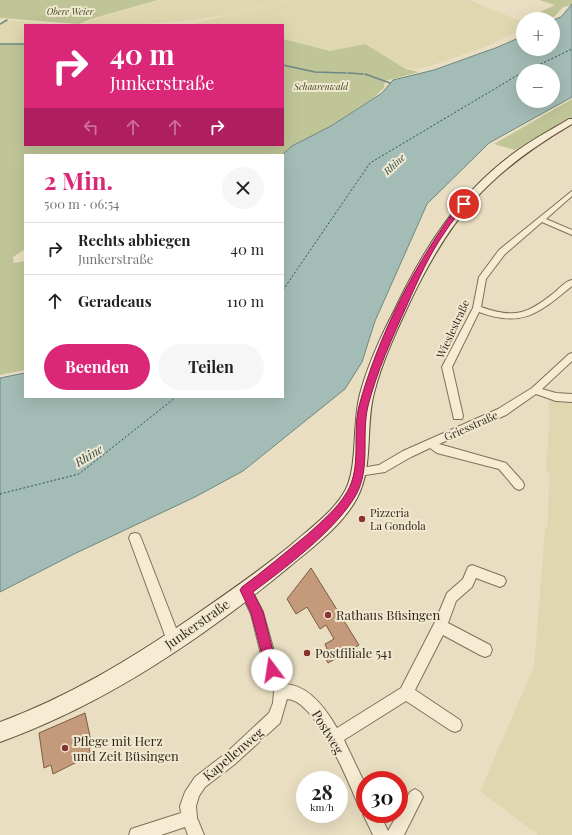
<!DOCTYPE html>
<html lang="de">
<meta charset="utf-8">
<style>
:root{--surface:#fff;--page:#f6f6f6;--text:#202124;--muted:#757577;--line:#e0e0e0;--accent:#db2777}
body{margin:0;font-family:"Playfair Display",serif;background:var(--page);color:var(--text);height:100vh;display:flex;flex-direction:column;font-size:15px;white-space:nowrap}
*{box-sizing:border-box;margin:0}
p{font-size:13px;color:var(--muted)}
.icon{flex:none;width:22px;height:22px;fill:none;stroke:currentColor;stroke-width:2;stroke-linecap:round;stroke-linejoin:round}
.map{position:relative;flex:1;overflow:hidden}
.side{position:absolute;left:24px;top:154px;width:260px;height:244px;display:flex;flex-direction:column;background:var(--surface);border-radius:0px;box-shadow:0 4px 16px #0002}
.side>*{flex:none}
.hud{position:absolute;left:24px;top:24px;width:260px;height:122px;border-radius:0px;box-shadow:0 4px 16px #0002;background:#db2777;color:#fff;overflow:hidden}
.fabs{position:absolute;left:516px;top:12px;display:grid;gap:8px}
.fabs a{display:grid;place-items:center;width:44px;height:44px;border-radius:50%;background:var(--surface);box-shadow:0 4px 16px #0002;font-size:20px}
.speed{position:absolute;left:296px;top:771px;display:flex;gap:8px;font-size:20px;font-weight:700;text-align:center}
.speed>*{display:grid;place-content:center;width:52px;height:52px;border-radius:50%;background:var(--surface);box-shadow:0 4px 16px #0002;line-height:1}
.speed small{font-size:10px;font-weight:400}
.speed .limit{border:6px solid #d22;background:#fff;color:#111}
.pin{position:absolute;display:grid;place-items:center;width:34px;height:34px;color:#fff;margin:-17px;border:2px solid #fff;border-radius:50%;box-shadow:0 1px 4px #0007}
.me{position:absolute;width:44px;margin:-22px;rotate:346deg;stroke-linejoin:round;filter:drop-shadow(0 0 3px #0008)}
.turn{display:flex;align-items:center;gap:14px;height:84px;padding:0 20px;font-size:18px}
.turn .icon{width:52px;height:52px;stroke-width:2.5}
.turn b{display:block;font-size:28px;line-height:34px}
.lanes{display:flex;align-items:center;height:38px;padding:0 20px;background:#0003;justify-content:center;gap:20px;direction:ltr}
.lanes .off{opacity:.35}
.round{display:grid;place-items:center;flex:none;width:42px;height:42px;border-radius:21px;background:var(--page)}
.summary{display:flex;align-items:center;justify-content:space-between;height:68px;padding:0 20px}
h1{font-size:24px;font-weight:700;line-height:30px;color:var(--accent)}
.action{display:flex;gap:8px;margin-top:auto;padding:8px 20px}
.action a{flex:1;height:46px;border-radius:24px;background:var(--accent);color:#fff;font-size:16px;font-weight:700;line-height:46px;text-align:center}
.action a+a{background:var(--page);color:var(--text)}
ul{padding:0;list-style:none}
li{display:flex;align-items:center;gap:12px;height:52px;padding:0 20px;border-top:1px solid var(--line)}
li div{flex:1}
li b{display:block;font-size:15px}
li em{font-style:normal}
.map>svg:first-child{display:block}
</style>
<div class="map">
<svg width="572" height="835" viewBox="0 0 572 835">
<rect width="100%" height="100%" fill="#e9dec1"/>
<!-- farmland -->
<g fill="#ded7af">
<path d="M161,0h127l-57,14 -38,6 -60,5 -51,-1 14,-6z"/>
<path d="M291,0h178l54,22v7l-38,18 -58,20 -13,2 -10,-2 -14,-8 -25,-15 -34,7 -48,-12v-14h-87l-1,-2z"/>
<path d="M9,20l44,4 18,1h-46v19h-25v-20z"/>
<path d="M549,400l23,2v433h-34l-58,-44 54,-124 11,-136 3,-7 1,-51 -3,-3 3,-45z"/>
</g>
<!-- green -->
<g fill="#bfc597">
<path d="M0,0h158l-64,18 -15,6 -79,-6z"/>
<path d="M539,0h33v5l-9,2 -8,9 -6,3h-23l29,-14z"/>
<path d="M283,39l47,12 35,-7 41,25 13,3 -34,9 -1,7 -11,10 -47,31 -30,15 -14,11h-257v94l-12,8 1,6 11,-2v109l-25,5v-330l25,-1v101h258z"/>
<path d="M572,99v19l-57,32 -21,-6z"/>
</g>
<!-- water -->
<path fill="#a3bcb5" stroke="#6c8882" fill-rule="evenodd" d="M572,4v93l-83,46 -62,61 -52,117 -13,41 -17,27 -102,82 -48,26 -121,57 -74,38v-214l25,-5v24h258l-1,-242 10,-9 39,-20 51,-33 11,-13 41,-10 64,-23 25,-11v13h30v-29l8,-3zM523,71h30v30h-30z"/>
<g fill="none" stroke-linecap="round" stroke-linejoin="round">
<!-- stream -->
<g stroke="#6c8882" stroke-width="1.5">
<path d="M0,24l7,-4"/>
<path d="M0,44h25"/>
<path d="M283,65l32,7 31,1"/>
<path d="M348,73l15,1"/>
<path d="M365,74l25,9"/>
</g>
<!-- ferry -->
<g stroke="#2e504f" stroke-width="1" stroke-dasharray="2 2" stroke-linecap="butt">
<path d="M526,71l46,-22"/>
<path d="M283,290l87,-127 153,-91"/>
<path d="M0,494l79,-20 97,-77"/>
</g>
</g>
<!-- building -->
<g fill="#c39b7b" stroke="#7d5c43">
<path d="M311,568l48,77 -31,18 -6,-11 5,-3 -2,-5 9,-5 -8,-14 -6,4 -13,-22 -11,7 -9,-15z"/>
<path d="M85,713l6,28 -3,1 3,13 -38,19 -2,-9 -7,3 -5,-35z"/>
</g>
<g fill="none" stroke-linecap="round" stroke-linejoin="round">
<defs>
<g id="street">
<path d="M572,191v5l-26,23 26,11v5l-30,-13 -37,32 -19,25 -5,28c34,12 47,7 74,-15 5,-4 10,-11 17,-12v6c-33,27 -49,42 -93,26l-27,55 11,49 -1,3h-8l-12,-52 31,-59 6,-31 20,-27z"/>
<path d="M572,353v8l-30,28 14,4 16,1v8l-16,-1 -20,-7 -30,21 -67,29 67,19 17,19 1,3 -1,3 -4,2 -4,-2 -16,-19 -62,-16 -7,-5 -19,9 -26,15 -26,4 -4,-1 -1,-3 1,-3 24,-4 24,-14 95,-42 34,-21 37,-34z"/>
<path d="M135,533l4,1 2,4 40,103 -2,5 -5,2 -5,-2 -2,-5 -38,-103 2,-4z"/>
<path d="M472,565l32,12 2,4 -2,4 -4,2 -24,-9 -4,9 -16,14 -8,22 42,22 2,5 -2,5 -5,2 -5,-2 -37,-20 -28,55 45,30 2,5 -2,5 -5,2 -5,-2 -44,-29 -62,39 21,44v25l-6,-2c-10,-24 -43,-107 -72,-108l-7,24 -45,41 -30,23 -6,9 -3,10 1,12 7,17h-16l-3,-8 -24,8h-32l2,-6 50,-16 -1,-7 5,-14 10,-15 30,-23 44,-41 4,-10 1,-12 -9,-21 -14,-56 -11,-23 2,-4 4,-2 4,2 13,25 16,57 6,15c24,1 41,25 52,44l64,-40 34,-66 12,-29 16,-14 5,-12z"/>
<path d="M415,789l5,3 3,5 -19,38h-31l-10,-21 2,-5v5h15l8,17 22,-39z"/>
</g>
<path id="secondary" d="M569,119h3v5c-84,49 -123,94 -164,182 -13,28 -26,56 -34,87 -9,34 0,73 -17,105 -15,28 -44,49 -68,69 -87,72 -183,137 -289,175v-20c68,-25 129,-62 188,-102 35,-24 70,-48 103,-75 19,-17 43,-33 55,-56 12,-25 6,-66 14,-95 8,-30 21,-58 35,-85 28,-59 62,-113 115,-153 18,-14 39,-25 59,-37z"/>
</defs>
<!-- street casing -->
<use href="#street" stroke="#80705b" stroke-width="2"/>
<!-- secondary casing -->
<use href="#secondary" stroke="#62513e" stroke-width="2"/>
<!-- street -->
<use href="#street" fill="#f5ecd3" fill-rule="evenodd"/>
<!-- secondary -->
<use href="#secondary" fill="#f5ecd3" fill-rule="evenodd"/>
</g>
<!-- route -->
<path fill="#db2777" stroke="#8e194d" d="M461,202l6,2c-7,9 -16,18 -22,28 -16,23 -27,48 -38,73 -15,33 -30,66 -39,101 -7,29 3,62 -12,89 -20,35 -71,73 -103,97l10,20 15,58 -2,5 -4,2 -4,-2 -2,-5 -15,-57 -11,-23 2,-3c23,-17 44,-35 66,-53 14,-13 29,-25 39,-42 15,-25 5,-59 12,-86 19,-70 58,-147 102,-204z"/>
<!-- markers -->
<g fill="#893231" stroke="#f1e8d0" stroke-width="1.5">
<circle cx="362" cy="519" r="4"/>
<circle cx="328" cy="615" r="4"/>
<circle cx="307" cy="653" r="4"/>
<circle cx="65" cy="748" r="4"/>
</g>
<g text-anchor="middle" stroke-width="4" stroke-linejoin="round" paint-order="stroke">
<!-- far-park labels -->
<g font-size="9" font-style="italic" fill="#414c26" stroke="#f1e8d0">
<text x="70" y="15">Obere Weier</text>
<text x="321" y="90">Schaarenwald</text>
</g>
<!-- far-water labels -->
<g font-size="10" font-style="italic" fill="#2e504f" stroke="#f1e8d0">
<text transform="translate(394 164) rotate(-44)" y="4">Rhine</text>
</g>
<!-- street labels -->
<g font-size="11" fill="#32281d" stroke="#f1e8d0">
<text transform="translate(453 329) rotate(-65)" y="4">Wieslestraße</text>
<text transform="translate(471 426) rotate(-24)" y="4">Griesstraße</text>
</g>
<!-- poi labels -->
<g font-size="11" fill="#32281d" stroke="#f1e8d0" text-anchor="start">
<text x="370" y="517">Pizzeria<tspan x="370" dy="13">La Gondola</tspan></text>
</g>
<!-- water labels -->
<g font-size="12" font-style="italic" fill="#2e504f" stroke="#f1e8d0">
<text transform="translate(89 456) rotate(-32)" y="4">Rhine</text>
</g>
<!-- near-poi labels -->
<g font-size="13" fill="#32281d" stroke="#f1e8d0" text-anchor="start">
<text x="336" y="620">Rathaus Büsingen</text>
<text x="315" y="658">Postfiliale 541</text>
<text x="73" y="746">Pflege mit Herz<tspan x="73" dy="15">und Zeit Büsingen</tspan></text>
</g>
<!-- near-street labels -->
<g font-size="13" fill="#32281d" stroke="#f1e8d0">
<text transform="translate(197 624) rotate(-35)" y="5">Junkerstraße</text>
<text transform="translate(328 732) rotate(59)" y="5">Postweg</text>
<text transform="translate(233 754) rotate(-40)" y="5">Kapellenweg</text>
</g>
</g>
</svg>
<div class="fabs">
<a>+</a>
<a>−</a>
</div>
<div class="speed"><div>28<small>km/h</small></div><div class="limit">30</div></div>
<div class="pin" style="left:464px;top:204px;background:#d93025"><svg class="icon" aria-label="arrive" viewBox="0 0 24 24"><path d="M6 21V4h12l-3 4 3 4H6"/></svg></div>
<svg class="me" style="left:272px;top:670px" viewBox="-20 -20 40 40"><circle r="19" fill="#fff"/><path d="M0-13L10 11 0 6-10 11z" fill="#db2777"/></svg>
<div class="hud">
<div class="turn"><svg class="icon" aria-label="right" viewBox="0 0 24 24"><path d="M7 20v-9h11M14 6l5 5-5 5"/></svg><div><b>40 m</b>Junkerstraße</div></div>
<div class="lanes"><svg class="icon off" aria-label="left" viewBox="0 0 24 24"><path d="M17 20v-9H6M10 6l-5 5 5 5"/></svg><svg class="icon off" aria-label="ahead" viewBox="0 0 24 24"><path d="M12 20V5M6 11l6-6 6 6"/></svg><svg class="icon off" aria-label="ahead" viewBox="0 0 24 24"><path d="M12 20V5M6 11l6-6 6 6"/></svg><svg class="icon" aria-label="right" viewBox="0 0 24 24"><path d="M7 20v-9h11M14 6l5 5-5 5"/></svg></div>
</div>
<section class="side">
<div class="summary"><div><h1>2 Min.</h1><p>500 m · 06:54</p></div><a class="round"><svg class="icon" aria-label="close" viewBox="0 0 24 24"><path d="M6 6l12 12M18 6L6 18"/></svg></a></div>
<ul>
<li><svg class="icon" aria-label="right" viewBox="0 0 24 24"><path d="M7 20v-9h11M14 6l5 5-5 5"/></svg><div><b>Rechts abbiegen</b><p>Junkerstraße</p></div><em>40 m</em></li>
<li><svg class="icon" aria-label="ahead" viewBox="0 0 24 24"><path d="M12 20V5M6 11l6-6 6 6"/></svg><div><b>Geradeaus</b></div><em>110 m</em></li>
</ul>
<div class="action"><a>Beenden</a><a>Teilen</a></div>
</section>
</div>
